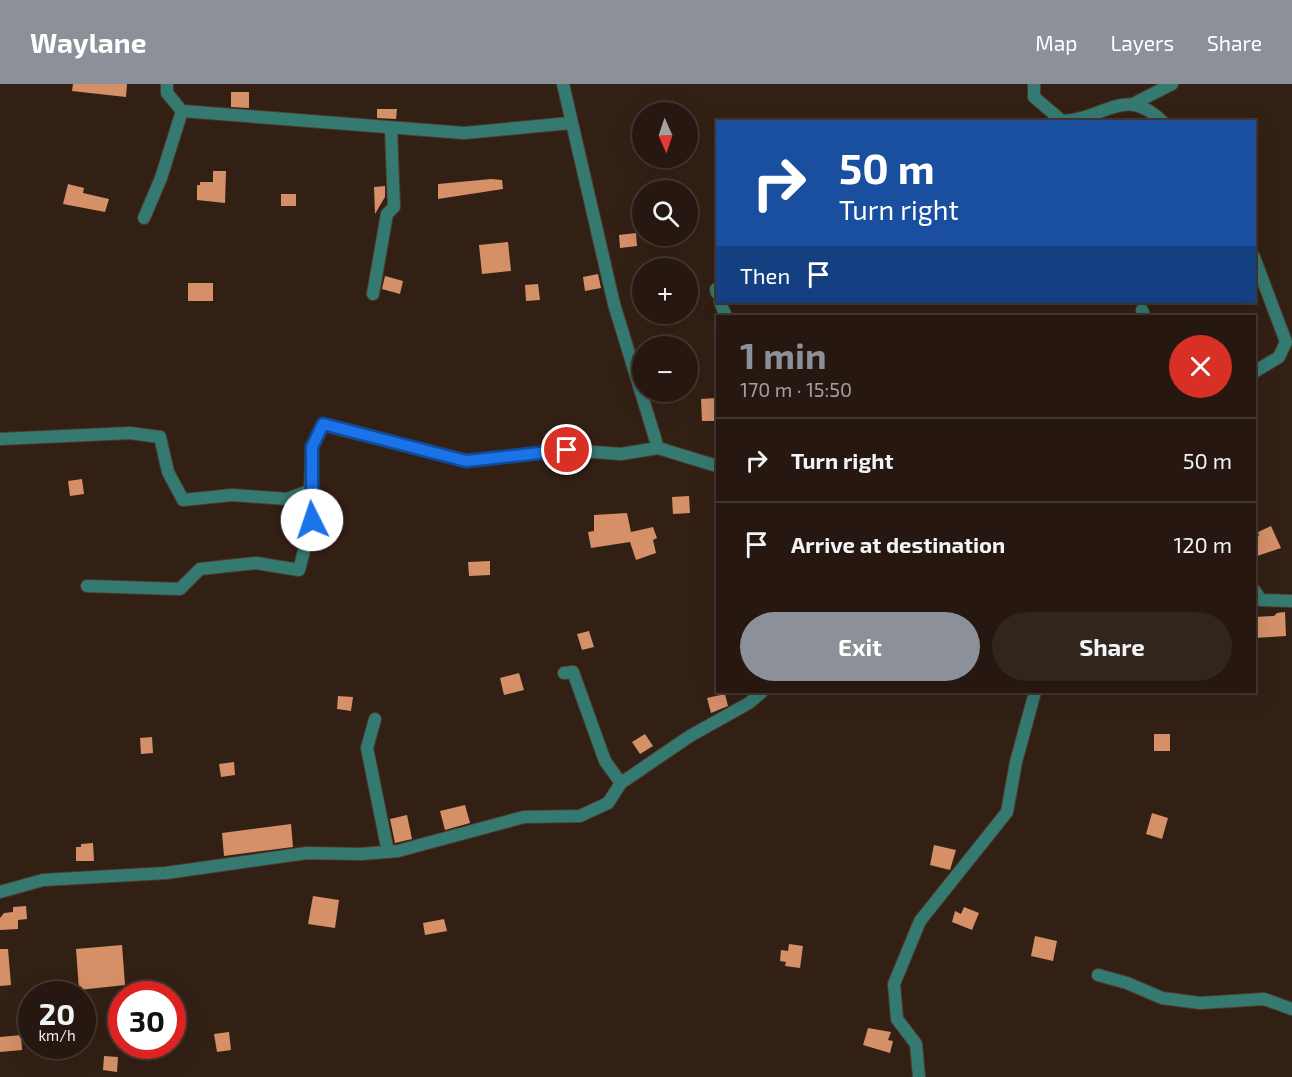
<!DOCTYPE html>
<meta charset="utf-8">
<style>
:root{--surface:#261810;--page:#32251e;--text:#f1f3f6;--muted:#a4a09f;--line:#423730;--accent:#8c9099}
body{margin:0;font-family:"Exo 2",sans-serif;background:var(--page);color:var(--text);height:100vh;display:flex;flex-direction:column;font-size:22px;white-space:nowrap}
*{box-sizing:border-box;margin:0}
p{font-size:20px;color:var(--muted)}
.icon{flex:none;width:33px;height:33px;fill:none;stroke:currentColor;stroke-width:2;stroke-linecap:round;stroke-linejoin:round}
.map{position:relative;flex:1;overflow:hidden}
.side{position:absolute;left:716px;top:231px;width:540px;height:378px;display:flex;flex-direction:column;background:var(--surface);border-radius:0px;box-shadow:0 6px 24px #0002,0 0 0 2px var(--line)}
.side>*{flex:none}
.hud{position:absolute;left:716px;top:36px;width:540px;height:183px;border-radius:0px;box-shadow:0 6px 24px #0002,0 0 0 2px var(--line);background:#1a4fa0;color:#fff;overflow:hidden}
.needle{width:39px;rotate:177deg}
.controls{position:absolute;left:632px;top:18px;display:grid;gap:12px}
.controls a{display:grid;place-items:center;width:66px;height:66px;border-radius:50%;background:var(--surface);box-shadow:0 6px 24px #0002,0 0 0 2px var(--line);font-size:30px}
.speed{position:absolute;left:18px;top:897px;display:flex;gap:12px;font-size:30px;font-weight:700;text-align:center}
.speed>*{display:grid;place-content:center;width:78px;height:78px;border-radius:50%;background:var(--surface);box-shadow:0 6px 24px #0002,0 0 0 2px var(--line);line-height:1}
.speed small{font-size:15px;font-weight:400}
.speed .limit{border:9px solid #d22;background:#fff;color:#111}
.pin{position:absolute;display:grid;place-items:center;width:51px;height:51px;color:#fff;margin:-26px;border:3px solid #fff;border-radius:50%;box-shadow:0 2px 6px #0007}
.me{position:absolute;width:66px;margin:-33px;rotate:356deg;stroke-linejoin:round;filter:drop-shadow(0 0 4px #0008)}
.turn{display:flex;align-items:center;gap:21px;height:126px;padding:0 24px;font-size:27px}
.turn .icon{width:78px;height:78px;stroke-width:2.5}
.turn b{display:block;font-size:42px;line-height:51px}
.then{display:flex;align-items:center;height:57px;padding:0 24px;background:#0003;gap:12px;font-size:22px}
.round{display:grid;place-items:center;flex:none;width:63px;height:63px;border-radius:32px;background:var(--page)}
.overview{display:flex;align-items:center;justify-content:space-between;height:102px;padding:0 24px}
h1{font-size:36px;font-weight:700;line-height:45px;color:var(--accent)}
.cta{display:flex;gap:12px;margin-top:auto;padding:12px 24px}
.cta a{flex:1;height:69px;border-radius:36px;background:var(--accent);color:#fff;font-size:24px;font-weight:700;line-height:69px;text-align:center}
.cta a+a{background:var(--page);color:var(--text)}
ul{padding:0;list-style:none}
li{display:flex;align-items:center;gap:18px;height:84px;padding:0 24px;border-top:2px solid var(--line)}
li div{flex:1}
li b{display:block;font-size:22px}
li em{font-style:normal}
header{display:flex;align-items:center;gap:36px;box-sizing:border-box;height:84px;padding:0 30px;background:var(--accent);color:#fff}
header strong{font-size:28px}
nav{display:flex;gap:33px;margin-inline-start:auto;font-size:21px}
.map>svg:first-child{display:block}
</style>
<header>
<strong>Waylane</strong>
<nav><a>Map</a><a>Layers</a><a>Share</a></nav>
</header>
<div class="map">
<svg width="1292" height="993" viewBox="0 0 1292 993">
<rect width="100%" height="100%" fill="#332015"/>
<!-- building -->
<g fill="#d59068">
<path d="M73,0h54l-1,13 -54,-6z"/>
<path d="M231,8h18v16l-18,-1z"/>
<path d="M377,25h20l-1,10 -19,-1z"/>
<path d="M213,87h13l-1,32 -28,-3v-15h3v-3h13z"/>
<path d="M491,95l11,1 1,9 -65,10v-15z"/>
<path d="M68,100l16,4 -1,5 26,6 -4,13 -42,-8z"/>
<path d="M385,102v11l-10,17 -1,-27z"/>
<rect x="281" y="110" width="15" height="12"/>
<path d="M636,149l1,13 -17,2 -1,-13z"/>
<path d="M508,158l3,29 -29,3 -3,-29z"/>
<path d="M598,190l3,14 -16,3 -2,-14z"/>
<path d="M385,192l18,5 -3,13 -18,-5z"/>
<rect x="188" y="199" width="25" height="18"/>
<path d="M538,200l2,16 -14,1 -1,-16z"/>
<path d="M716,314l1,23h-15l-1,-22z"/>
<path d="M82,395l2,15 -14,2 -2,-15z"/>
<path d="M689,412l1,17 -17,1 -1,-17z"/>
<path d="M627,429l4,19 22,-5 4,11 -4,2 3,13 -20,7 -6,-18 -39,6 -3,-16 6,-1v-16z"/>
<path d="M1271,442l10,22 -24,8 -3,-17 5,-3 -1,-4z"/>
<path d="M490,477v14l-21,1 -1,-14z"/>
<path d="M1285,528l1,24 -32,2v-21l20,-1 3,-3z"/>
<path d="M589,547l5,16 -12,3 -5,-16z"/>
<path d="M519,589l5,17 -20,5 -4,-17z"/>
<path d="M725,610l3,12 -17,7 -4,-15z"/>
<path d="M338,612l15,1 -2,14 -14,-2z"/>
<path d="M645,650l8,12 -13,8 -8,-12z"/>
<rect x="1154" y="650" width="16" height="17"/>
<path d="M152,653l1,16 -12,1 -1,-16z"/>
<path d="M234,678l1,13 -14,2 -2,-13z"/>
<path d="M465,721l5,18 -25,7 -5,-19z"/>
<path d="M1152,729l16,5 -6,21 -16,-5z"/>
<path d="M407,731l5,24 -17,4 -5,-24z"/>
<path d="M291,740l2,23 -69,9 -2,-23z"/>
<path d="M93,759l1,18h-18v-14h5v-3z"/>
<path d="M934,761l22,5 -6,20 -20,-5z"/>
<path d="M313,812l26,4 -4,28 -27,-4z"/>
<path d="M26,822l1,13 -9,1v9l-18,1v-12l4,-5 9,-1v-5z"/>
<path d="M964,823l15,6 -7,17 -20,-8 3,-11 6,3z"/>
<path d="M444,835l3,12 -22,4 -2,-12z"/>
<path d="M1035,852l22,5 -4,20 -22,-5z"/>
<path d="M789,860l14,2 -3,22 -15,-2 1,-4 -6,-1 1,-11 7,1z"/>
<path d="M122,861l3,40 -46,5 -3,-41z"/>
<path d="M0,865h8l3,36 -11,1z"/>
<path d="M868,944l23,4 -3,8 5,1 -3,12 -27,-8z"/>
<path d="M229,948l2,18 -14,2 -3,-18z"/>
<path d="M21,951l1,15 -22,2v-15z"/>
<path d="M104,972l14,1 -1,15 -14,-2z"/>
</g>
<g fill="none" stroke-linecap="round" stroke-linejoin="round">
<defs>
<g id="minor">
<path d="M167,0v9l15,18 282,22 106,-10"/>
<path d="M563,0l51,220 44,144 59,18"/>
<path d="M1034,0v13l28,24c45,-2 62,-37 101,1"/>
<path d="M1133,20l39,-20"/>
<path d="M144,134l17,-40 21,-67"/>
<path d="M1254,173l32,85 -7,15 -25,15"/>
<path d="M716,205l1,4"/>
<path d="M373,210l14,-80 7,-7 -3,-78"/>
<path d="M720,218l6,14"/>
<path d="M1142,226l2,6"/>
<path d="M0,355l130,-6 30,4 8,35 15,28 49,-5 55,4 23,-9 2,-43 11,-22 143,36 101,-11 54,4 37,-6"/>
<path d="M87,502l93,3 20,-20 56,-6 43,7 13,-50 -2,-30"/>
<path d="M1254,506l7,10 31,1"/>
<path d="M564,589l9,-1 32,89 16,22"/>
<path d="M375,635l-8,29 21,104"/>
<path d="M0,808l43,-12 123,-7 141,-20 54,1 37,-3 126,-34 56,-1 28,-13 13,-20 69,-47 59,-33 13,-11"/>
<path d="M1098,891l29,8 35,15 38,5 64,-4 28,10"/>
<path d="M919,993l-3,-33 -19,-25 -3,-35 26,-63 87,-109 9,-50 19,-70"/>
</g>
</defs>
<!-- minor casing -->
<use href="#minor" stroke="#4e3b31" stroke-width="14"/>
<!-- minor -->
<use href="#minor" stroke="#357a71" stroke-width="12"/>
</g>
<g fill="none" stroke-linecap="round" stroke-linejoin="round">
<defs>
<path id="route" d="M312,436v-73l11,-23 143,37 101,-11"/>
</defs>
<!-- route casing -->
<use href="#route" stroke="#114b97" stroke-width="15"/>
<!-- route -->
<use href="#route" stroke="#1a73e8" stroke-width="10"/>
</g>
</svg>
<div class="controls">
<a><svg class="needle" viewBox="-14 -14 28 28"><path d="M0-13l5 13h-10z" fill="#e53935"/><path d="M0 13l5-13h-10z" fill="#a4a09f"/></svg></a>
<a><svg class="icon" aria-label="search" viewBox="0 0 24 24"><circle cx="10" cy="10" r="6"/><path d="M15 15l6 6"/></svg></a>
<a>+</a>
<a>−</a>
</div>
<div class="speed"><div>20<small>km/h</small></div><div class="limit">30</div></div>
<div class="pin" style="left:567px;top:366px;background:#d93025"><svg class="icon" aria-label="arrive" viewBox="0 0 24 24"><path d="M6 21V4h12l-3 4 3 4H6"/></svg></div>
<svg class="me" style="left:312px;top:436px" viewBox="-20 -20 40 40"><circle r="19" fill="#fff"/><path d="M0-13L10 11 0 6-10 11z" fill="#1a73e8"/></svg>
<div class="hud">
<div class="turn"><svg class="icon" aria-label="right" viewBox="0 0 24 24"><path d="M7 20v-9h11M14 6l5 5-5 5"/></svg><div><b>50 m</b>Turn right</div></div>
<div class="then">Then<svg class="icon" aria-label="arrive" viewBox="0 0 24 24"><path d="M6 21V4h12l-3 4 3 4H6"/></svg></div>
</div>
<section class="side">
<div class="overview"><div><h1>1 min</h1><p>170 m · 15:50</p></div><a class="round" style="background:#d93025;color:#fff"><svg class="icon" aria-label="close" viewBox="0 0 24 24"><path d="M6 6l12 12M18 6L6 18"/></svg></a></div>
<ul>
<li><svg class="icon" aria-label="right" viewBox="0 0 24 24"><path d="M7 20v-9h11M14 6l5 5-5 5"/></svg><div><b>Turn right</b></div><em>50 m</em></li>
<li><svg class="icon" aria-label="arrive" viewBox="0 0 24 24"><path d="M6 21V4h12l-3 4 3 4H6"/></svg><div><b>Arrive at destination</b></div><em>120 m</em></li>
</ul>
<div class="cta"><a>Exit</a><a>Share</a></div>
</section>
</div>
